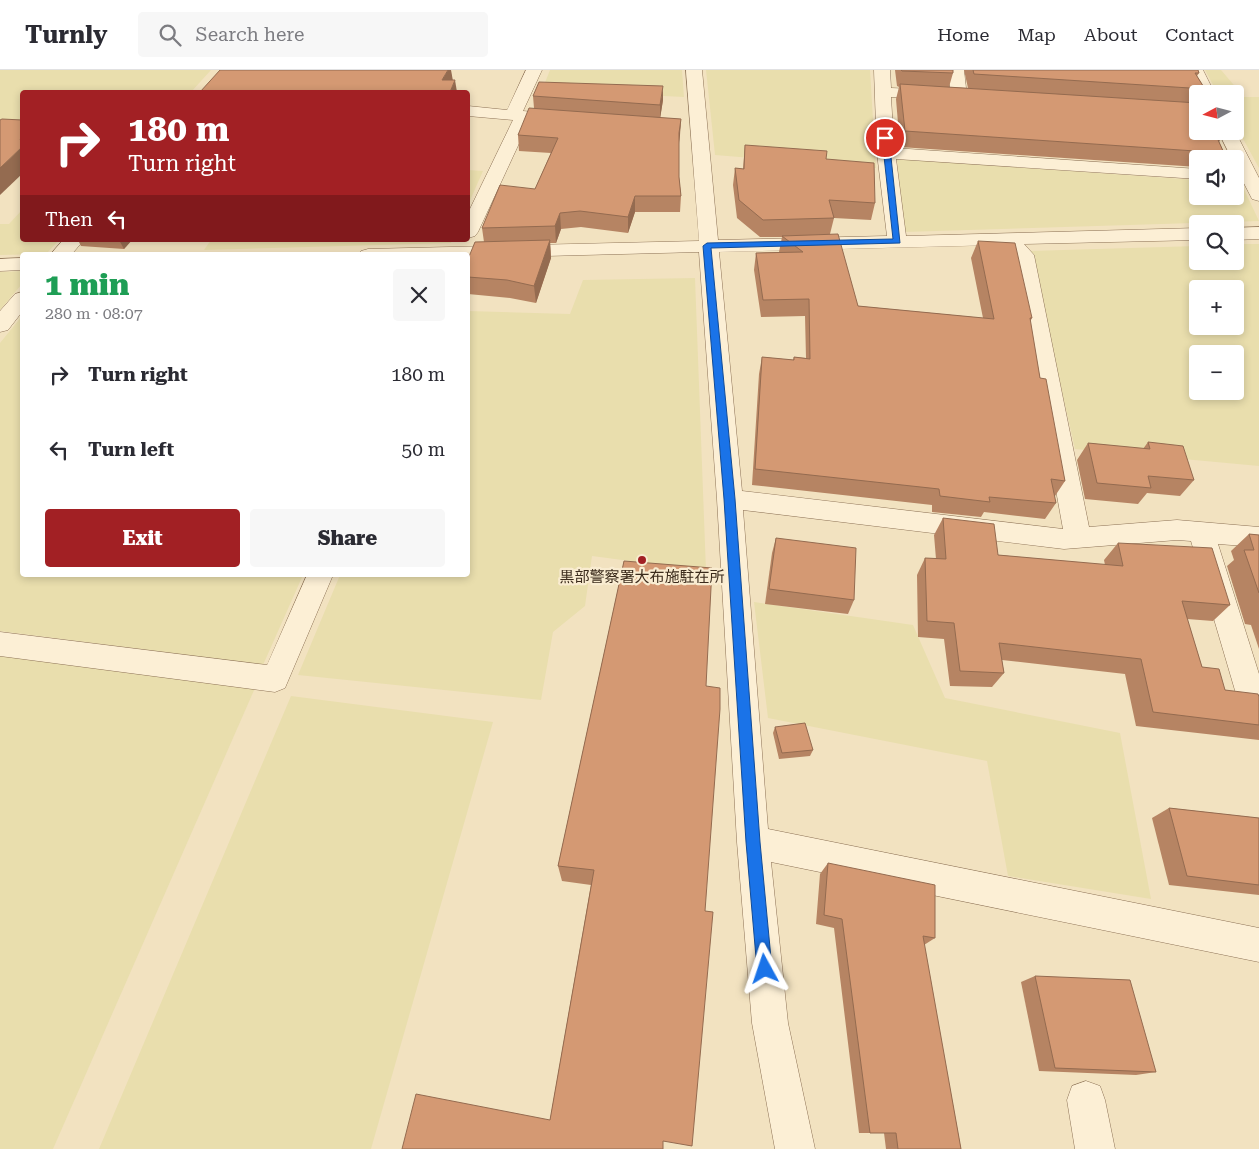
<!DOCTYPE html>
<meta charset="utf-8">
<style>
:root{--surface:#fff;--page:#f7f7f7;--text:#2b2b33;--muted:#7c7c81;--line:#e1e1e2;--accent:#a22024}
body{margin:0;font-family:"Roboto Serif","Noto Sans JP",serif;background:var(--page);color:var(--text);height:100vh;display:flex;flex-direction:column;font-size:19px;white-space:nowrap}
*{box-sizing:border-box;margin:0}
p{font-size:16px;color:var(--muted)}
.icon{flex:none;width:28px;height:28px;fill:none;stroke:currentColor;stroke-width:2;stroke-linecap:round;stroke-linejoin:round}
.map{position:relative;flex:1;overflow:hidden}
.panel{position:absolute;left:20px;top:182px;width:450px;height:325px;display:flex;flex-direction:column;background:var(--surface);border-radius:5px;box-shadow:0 2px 8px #0003}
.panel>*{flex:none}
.guide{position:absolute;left:20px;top:20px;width:450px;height:152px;border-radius:5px;box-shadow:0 2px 8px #0003;background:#a22024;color:#fff;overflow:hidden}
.needle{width:32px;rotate:263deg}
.controls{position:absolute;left:1189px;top:15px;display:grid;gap:10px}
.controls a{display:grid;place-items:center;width:55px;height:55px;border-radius:5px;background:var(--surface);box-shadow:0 2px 8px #0003;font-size:25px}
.pin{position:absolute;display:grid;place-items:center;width:42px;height:42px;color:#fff;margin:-21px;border:2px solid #fff;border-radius:50%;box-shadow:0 1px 5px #0007}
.me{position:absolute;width:55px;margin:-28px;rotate:355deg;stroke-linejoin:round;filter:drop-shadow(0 0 4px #0008)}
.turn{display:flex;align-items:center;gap:18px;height:105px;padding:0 25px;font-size:22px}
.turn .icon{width:65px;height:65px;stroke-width:2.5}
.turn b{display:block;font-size:35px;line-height:42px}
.then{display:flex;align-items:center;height:48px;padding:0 25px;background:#0003;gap:10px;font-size:19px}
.round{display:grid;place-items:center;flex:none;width:52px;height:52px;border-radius:5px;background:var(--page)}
.summary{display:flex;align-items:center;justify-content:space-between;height:85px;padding:0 25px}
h1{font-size:30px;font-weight:800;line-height:38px;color:#1e9e55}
.button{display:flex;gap:10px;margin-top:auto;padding:10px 25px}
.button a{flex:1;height:58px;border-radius:5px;background:var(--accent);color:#fff;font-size:20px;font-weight:800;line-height:58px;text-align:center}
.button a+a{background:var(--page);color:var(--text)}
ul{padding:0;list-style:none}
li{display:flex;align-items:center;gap:15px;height:75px;padding:0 25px}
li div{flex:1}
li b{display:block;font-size:19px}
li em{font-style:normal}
header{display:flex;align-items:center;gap:30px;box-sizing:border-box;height:70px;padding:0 25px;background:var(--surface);border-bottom:1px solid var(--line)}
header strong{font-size:24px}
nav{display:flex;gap:28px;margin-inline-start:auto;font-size:18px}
.search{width:350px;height:45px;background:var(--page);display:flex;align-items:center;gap:12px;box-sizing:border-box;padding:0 18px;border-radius:5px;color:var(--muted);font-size:19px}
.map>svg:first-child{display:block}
</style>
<header>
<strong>Turnly</strong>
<div class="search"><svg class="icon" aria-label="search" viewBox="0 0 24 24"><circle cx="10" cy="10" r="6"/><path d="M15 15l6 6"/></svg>Search here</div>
<nav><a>Home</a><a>Map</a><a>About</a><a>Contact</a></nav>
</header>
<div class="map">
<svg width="1259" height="1079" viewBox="0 0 1259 1079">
<rect width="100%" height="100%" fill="#f2e2c0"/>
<!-- farmland -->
<g fill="#e9dead" fill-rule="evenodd">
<path d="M0,0h211l-20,22h-169v40l-22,-2z"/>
<path d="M550,0h132l2,27 -142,-7z"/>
<path d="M706,0h164l6,98 -161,-13z"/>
<path d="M1205,0h16l23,27h15v71l-24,-44v-30h-17z"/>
<path d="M897,89l300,21 1,16h37v-13h6l18,38 -355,11z"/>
<path d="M468,100l15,1 -15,34z"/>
<path d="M22,140v30h37l-13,14 -46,1v-31h9z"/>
<path d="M211,170h241l-1,3 -247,7z"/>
<path d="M1235,174h24v222l-184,-17 -45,-198 167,-5 1,15h37zM1198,219h37v37h-37zM1198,284h37v37h-37z"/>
<path d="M22,201v13l-22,26v-38z"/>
<path d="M695,208l11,293 -114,-15 -7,50 -32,26 -12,68 -243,-25 42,-100h128v-264l102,3 13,-34z"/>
<path d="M22,246v259h281l-40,90 -263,-34v-288z"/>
<path d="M754,532l159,23 32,73 175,35 31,166 -143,-23 -21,-115 -219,-43z"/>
<path d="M0,585l255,33 -202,461h-53z"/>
<path d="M291,626l202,26 -122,427h-272z"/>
</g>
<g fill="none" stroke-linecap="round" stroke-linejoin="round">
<defs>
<g id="minor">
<path d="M526,0h16l-19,41 39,4 6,1 2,4 -2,4 -6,1 -33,-3 -51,110 -3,4 -7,2v-25l45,-93 -45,-4v-10l39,4z"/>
<path d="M686,0h16l16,170 169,-4 -10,-83 -3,-83h16l1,18 43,2 6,2 2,3 -2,3 -6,2 -43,-3 3,51 304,21v10l-302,-20 10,77 292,-8v12l-174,4 10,11 55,272 88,-7 82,7v20l-41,-3 41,130v61l-11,-4 -4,-10 -53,-180 -14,-1 -113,9 -321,-39 25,319 491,99v34l-488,-100 17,161 27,126h-40l-23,-126 -15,-181 -20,-343 -18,-247 -231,6v-3h-110l3,-4 7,-2 331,-8zM1002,175l12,12 49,272 -321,-38 -23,-239z"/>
<path d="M948,0h16l3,27 -2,3h-12l-2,-3z"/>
<path d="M1187,0h16l12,24h-16z"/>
<path d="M1218,61h17l24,47v23l-7,-2 -2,-4 -15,-29v-7h-3z"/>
<path d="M1259,157v12l-24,1v-12z"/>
<path d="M63,170h21l-13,15h-21z"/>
<path d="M22,188v12l-22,1v-12z"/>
<path d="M22,222v20l-14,18 -8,2v-21l15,-17z"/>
<path d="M307,505h26l-48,113 -10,4 -275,-36v-24l267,33z"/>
<path d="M1086,1011l14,5 5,14 10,49h-40l-8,-49 5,-14z"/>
</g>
</defs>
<!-- minor casing -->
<use href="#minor" stroke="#8d7256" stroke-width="1"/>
<!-- minor -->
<use href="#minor" fill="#fcefd5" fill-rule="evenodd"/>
</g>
<!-- wall -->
<g fill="#b68463">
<path d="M895,0h58v3l-4,14 19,1 -4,-18h234l1,3 -2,3 8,13 -3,5h-4v37h28l-7,11 5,11 -3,6h-23v8l-298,-20 -4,-48 3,-12 -2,-1z"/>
<path d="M533,26l130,4 -3,18 21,1 -2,25v33l2,19 -1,16h-45l-7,21 -47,-6 -20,2 -5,14h-6l1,15 -15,45 -26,-5 -42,-4v-35l16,-17 -2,-14 53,-39 16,-36 -32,-2 -1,-16 16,-27z"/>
<path d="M745,75l81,14 49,44 -4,17 -37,-2 -4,16 28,72 125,12 -12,-60 7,-17 54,77 -2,4 10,56 25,103 -10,15h-1l2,7 -11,16 -61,-7 -3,5 -49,-5v-7l-180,-20 7,-111 3,-17 31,3 1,-3 12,1 -1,-42 -44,1 -7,-47 2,-17 23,-1 3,-15h-22l-23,-19 -4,-33 2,-17 8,1z"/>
<path d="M78,170h54l-8,9 -43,-3z"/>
<path d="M1148,372l46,38 -14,16 -33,-3 -9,11 -53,-5 -8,-39 11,-17 55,6z"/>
<path d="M943,448l55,37 107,10 -1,-5 14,-17 112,62 -17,16 -26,-2 15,48 23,23 34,7v43l-123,-14 -11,-52 -123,-14 2,13 -12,14 -42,-1 -6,-47 -26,-2 -1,-62 8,-17 11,1 -2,-24z"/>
<path d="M1249,464l10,1v114l-8,-24 -6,-1 -18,-58 7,-6 -3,-9z"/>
<path d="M776,468l78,62 -6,14 -83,-10 7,-51z"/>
<path d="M624,491l39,580 -113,-21 41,-235 -29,-4 -4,-15z"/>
<path d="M775,657l38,23 -3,6 -31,3 -6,-26z"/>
<path d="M1169,738l90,10v77l-90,-10 -17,-67z"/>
<path d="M828,793l107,75 -11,7 37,204h-75l-2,-16h-25l-25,-205 -18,-4 4,-50z"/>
<path d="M1035,906l121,96 -20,3 -97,-4 -18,-89z"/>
</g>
<!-- shaded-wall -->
<g fill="#946b50">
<path d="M448,0h3l2,11 -11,-1z"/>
<path d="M455,10l2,12h-7z"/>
<path d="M663,16v14l-3,19v-14z"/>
<path d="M681,49l-1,16 -2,14 1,-16z"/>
<path d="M22,77v27l-22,21v-27z"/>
<path d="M635,126v16l-7,21v-16z"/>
<path d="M560,143l1,16 -5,14 -1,-17z"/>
<path d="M119,170h13l-8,9z"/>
<path d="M550,170l1,18 -15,45 -2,-17z"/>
</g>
<!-- building -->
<g fill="#d49973" stroke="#946b50">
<path d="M220,0h228l-6,10h13l-5,12h-250z"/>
<path d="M901,0h52v3l-51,-2z"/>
<path d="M973,0h225l1,3h-4l10,16 -231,-15z"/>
<path d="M539,12l124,4 -3,19 -127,-9z"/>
<path d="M900,14l298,19v28h16l10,22 -319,-22z"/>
<path d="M529,38l152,11 -2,14v44l2,19h-46l-7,21 -48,-6 -20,2 -5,13 -73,2 18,-43 35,4 23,-51 -40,-3z"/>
<path d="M2,49l20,1v17l-2,3h2v7l-22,21v-48z"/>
<path d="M745,75l82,6 -1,8 48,4 1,40 -46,-3 5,18 -71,2 -24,-20 -4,-32 9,1z"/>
<path d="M838,164l20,72 136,13 -16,-78 37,2 17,75h-2l10,60 6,1 19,102 -14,-2 5,24 -67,-6 1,5 -50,-6 -1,-7 -184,-20 7,-112 32,3v-3l16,2 -1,-60 -46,1 -7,-47 47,-1 -21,-16z"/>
<path d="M550,170l-16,46 -27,-6 -39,-3v-18l7,-17z"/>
<path d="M1148,372l35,4 11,34 -46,-4 3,12 -54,-5 -9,-40 62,6z"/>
<path d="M943,448l51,6 4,31 125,11 -5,-23 94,5 18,57 -48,-4 20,66 17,2 6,21 33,4 1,3v28l-106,-13 -12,-53 -142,-16 5,30 -44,-2 -6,-48 -27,-2 -2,-63 21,1z"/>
<path d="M1249,464l10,1v58l-15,-43h10z"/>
<path d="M776,468l80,10 -2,52 -85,-11z"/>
<path d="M624,491l88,7 -6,118 14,2v21l-15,202 8,1 -21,234 -29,-5v8h-261l14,-55 134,26 44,-250 -36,-4z"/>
<path d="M805,653l8,27 -31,3 -7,-26z"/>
<path d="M1169,738l90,10v67l-72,-9z"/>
<path d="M828,793l107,22v53l-12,-2 38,213h-63l-2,-16h-26l-28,-214 -18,-4z"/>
<path d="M1035,906l95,4 26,92 -101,-4z"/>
</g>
<!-- route -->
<path fill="#1a73e8" stroke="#114b97" d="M885,65l4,3 11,105 -189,5 24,251 25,343 12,127 -2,5 -5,2 -6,-2 -2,-5 -11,-127 -22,-343 -21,-253 4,-3 186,-4 -11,-101z"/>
<!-- markers -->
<circle fill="#a22024" stroke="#f9ecd1" stroke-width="2" cx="642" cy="490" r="5"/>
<g text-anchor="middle" stroke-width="4.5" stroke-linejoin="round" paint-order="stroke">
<!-- poi labels -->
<g font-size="15" fill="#3b2b1c" stroke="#f9ecd1">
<text x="642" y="512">黒部警察署大布施駐在所</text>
</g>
</g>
</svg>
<div class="controls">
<a><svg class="needle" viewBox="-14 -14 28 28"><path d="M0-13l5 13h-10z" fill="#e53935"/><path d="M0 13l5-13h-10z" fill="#7c7c81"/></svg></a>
<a><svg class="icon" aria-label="sound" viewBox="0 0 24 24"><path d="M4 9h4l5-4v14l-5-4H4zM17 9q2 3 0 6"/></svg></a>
<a><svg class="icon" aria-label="search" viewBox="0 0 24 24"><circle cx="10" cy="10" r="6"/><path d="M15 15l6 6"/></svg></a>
<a>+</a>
<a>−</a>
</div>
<div class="pin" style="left:885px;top:68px;background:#d93025"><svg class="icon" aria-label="arrive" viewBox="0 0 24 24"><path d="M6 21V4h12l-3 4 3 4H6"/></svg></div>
<svg class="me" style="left:765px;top:899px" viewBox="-20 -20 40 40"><path d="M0-17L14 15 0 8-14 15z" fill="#1a73e8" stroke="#fff" stroke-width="4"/></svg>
<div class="guide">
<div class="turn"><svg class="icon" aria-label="right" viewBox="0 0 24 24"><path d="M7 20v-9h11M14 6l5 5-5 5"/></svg><div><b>180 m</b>Turn right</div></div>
<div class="then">Then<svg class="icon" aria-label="left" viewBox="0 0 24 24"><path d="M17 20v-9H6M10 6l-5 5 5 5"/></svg></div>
</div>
<section class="panel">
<div class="summary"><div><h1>1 min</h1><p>280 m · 08:07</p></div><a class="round"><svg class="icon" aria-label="close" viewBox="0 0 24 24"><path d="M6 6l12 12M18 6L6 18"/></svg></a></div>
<ul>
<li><svg class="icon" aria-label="right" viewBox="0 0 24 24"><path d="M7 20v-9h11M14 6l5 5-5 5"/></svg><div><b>Turn right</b></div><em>180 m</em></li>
<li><svg class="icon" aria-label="left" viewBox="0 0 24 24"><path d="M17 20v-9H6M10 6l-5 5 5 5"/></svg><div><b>Turn left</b></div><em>50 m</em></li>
</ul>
<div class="button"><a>Exit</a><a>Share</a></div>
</section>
</div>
